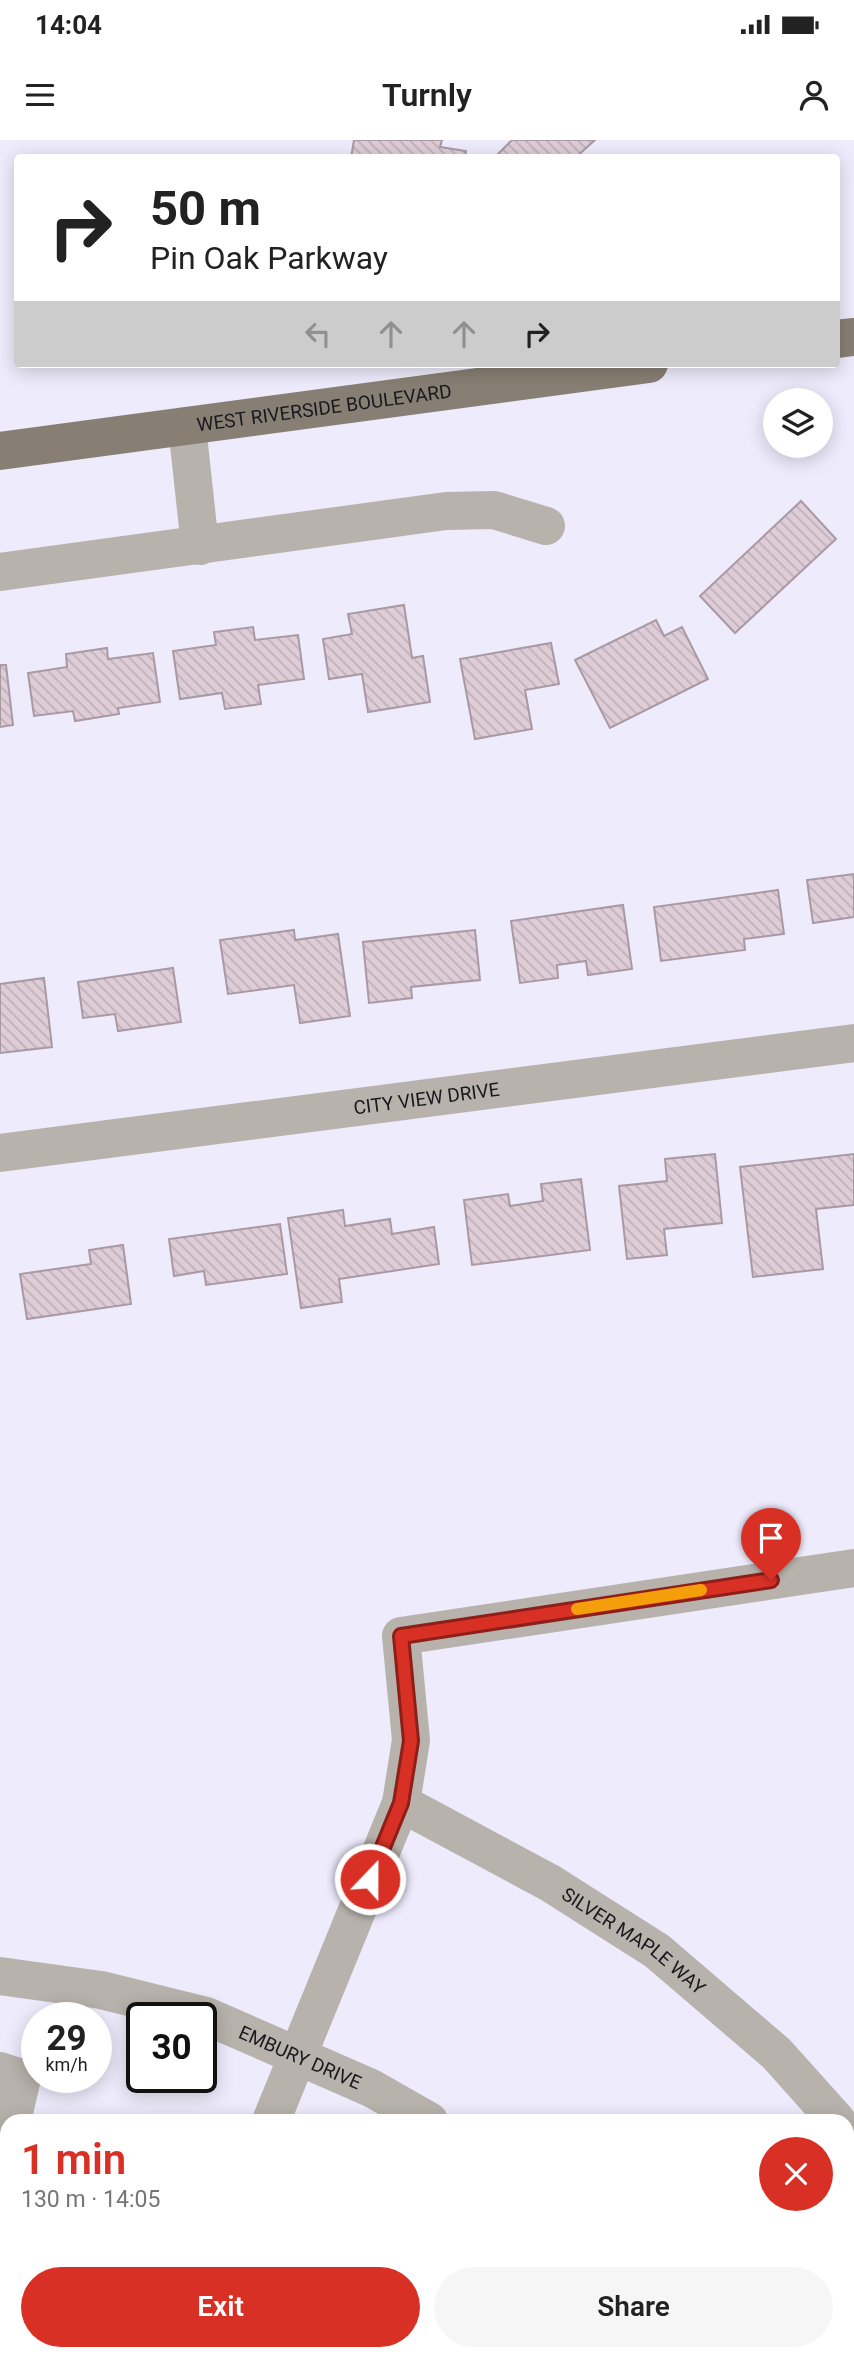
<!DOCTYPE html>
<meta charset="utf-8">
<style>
:root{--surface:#fff;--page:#f6f6f6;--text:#222;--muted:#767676;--accent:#d93025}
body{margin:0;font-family:Roboto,sans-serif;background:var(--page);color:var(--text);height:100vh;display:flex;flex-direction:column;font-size:26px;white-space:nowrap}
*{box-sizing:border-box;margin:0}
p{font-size:23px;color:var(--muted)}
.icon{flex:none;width:38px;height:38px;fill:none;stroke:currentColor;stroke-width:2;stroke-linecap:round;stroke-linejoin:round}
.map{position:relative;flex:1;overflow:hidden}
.sheet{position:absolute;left:0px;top:1974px;width:854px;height:247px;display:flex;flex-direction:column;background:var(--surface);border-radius:21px 21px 0 0;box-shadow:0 4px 18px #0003}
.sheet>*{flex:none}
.hud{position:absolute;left:14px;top:14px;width:826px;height:214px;border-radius:7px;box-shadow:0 4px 18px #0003;background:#fff;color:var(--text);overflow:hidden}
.controls{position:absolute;left:763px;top:248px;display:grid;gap:14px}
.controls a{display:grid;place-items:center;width:70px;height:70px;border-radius:50%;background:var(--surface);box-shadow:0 4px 18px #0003;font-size:35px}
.speed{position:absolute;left:21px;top:1862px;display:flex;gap:14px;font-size:35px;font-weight:700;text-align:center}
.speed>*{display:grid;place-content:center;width:91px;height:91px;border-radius:50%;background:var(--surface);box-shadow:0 4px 18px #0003;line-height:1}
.speed small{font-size:18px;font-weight:400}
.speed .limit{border:4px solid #111;border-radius:10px;background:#fff;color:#111}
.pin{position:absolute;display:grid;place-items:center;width:60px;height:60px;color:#fff;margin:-72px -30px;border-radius:50% 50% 50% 0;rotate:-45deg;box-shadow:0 0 7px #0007}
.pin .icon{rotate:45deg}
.me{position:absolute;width:77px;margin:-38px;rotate:22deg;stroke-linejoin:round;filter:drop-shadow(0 0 5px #0008)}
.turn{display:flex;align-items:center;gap:24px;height:147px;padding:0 21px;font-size:32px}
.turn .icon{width:91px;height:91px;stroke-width:2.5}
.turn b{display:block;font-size:49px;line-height:60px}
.lanes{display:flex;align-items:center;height:66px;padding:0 21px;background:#0003;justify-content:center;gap:35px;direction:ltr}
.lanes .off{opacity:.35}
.round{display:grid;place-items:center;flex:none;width:74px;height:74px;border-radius:37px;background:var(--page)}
.summary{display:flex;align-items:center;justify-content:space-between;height:119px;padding:0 21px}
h1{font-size:42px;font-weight:600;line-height:52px;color:var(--accent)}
.cta{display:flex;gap:14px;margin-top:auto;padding:14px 21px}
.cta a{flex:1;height:80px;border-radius:42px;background:var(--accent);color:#fff;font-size:28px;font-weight:600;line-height:80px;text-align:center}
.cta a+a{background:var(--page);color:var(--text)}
.status{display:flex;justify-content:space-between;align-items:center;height:49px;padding:0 35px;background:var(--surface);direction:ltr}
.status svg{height:19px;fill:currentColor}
header{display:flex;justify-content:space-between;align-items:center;height:91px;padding:0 21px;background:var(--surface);font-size:32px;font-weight:600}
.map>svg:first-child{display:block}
</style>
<div class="status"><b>14:04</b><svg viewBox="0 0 49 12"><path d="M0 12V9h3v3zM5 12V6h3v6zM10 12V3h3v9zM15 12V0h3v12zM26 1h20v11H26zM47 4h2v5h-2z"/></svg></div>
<header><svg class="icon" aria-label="menu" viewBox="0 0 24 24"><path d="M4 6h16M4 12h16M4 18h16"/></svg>Turnly<svg class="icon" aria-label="person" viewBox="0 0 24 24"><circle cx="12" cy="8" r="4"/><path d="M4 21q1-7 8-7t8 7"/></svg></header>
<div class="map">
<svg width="854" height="2220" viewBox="0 0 854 2220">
<defs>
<pattern id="building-back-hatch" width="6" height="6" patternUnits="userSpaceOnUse" patternTransform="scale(1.75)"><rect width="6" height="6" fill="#decdd7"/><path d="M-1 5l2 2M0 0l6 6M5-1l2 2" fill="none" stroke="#beafb8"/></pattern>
</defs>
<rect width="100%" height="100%" fill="#eeebfc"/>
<!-- building -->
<g fill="url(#building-back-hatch)" stroke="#a999a2" stroke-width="2">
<path d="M354,0h88l-2,7 26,4 -1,7h-114z"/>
<path d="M512,0h83l-20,18h-81z"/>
<path d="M801,361l35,38 -101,94 -35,-37z"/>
<path d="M404,465l8,53 11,-2 7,46 -62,10 -6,-38 -33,5 -6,-40 29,-5 -4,-20z"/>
<path d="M656,480l8,16 18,-9 26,52 -98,49 -35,-68z"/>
<path d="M253,487l2,13 43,-5 6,44 -46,6 3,19 -36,5 -3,-16 -42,6 -7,-48 43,-6 -2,-13z"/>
<path d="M551,503l8,41 -34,6 7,39 -57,10 -15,-80z"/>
<path d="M107,508l1,11 45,-6 7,49 -42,6 1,6 -44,7 -2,-10 -39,5 -6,-43 39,-6 -1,-13z"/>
<path d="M0,525h6l7,60 -13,2z"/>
<path d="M854,734v43l-41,6 -6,-43z"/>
<path d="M778,750l6,44 -40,5 1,11 -84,11 -7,-54z"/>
<path d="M623,765l9,64 -44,6 -2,-14 -29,4 1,13 -38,5 -9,-62z"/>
<path d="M294,790l1,10 43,-6 12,82 -50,7 -6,-38 -66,9 -8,-54z"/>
<path d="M475,790l5,50 -69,7 1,11 -43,5 -6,-61z"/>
<path d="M173,828l8,54 -63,9 -3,-17 -32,4 -5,-36z"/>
<path d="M44,838l8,69 -52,6v-69z"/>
<path d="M715,1014l7,69 -58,6 3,26 -40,4 -8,-73 48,-5 -2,-22z"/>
<path d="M854,1014v51l-38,4 7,60 -70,8 -13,-110z"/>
<path d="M581,1039l9,71 -118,15 -8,-65 44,-6 2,12 33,-5 -2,-17z"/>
<path d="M343,1070l2,16 45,-7 2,15 42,-7 5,37 -100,15 3,23 -41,6 -13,-90z"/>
<path d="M280,1084l7,50 -81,11 -2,-14 -30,5 -5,-37z"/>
<path d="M123,1105l8,59 -104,15 -7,-45 71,-10 -2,-14z"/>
</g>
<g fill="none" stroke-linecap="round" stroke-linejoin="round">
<!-- minor -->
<g stroke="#b7b2ac" stroke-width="38">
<path d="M187,286l13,120"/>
<path d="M0,432l446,-61 48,-1 52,16"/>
<path id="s1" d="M0,1013l854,-110"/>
<path id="s2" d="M401,1663l149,80 107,68 119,102 61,68"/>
<path id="s3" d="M0,1836l101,14 105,26 165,72 58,33"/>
<path d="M0,1931l22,7 -10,43"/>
<path d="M271,1981l130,-318 10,-63 -10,-104 453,-68"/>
<path d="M0,2029l7,-28"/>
<path d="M0,2131l7,-3"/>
<path d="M669,2214l3,6"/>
</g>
<!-- major -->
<g stroke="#887f74" stroke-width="38">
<path d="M836,199l18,-2"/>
<path id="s4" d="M0,311l649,-87"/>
</g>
</g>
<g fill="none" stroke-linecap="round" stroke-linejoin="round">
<defs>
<path id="route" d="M370,1739l31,-76 10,-62 -10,-105 370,-56"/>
</defs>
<!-- route casing -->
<use href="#route" stroke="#8d1f18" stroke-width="18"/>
<!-- route -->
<use href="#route" stroke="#d93025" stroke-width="12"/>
<!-- slow -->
<path stroke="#f59e0b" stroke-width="12" d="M577,1469l124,-19"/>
</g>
<g text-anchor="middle" stroke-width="5" stroke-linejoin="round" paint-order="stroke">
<!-- street labels -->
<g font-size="19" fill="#19181e" stroke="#eeebfc">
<text dy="7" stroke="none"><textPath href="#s4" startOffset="327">WEST RIVERSIDE BOULEVARD</textPath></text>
<text dy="7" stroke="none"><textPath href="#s1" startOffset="430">CITY VIEW DRIVE</textPath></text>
<text dy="7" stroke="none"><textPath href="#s2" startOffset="271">SILVER MAPLE WAY</textPath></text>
<text dy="7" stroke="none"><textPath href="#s3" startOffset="313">EMBURY DRIVE</textPath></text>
</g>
</g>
</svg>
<div class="controls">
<a><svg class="icon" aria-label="layers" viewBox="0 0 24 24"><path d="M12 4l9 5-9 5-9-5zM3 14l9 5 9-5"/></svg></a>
</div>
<div class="speed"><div>29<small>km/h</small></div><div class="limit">30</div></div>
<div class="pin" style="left:771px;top:1440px;background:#d93025"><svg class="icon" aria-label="arrive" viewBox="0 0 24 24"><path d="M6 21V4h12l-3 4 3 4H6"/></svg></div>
<svg class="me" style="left:370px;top:1739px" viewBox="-20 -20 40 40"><circle r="17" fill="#d93025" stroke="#fff" stroke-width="3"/><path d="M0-11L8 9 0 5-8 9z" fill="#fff"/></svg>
<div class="hud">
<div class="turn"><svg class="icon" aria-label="right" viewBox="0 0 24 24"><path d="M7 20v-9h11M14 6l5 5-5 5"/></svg><div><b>50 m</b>Pin Oak Parkway</div></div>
<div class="lanes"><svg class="icon off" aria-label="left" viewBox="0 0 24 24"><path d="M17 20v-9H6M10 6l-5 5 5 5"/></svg><svg class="icon off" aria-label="ahead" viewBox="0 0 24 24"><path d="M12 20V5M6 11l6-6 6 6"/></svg><svg class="icon off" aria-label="ahead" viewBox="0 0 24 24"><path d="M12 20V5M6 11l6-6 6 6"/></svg><svg class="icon" aria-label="right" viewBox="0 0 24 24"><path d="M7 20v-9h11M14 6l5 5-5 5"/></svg></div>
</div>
<section class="sheet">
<div class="summary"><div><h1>1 min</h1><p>130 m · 14:05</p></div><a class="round" style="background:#d93025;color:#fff"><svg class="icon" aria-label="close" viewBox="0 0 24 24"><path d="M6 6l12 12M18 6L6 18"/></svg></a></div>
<div class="cta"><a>Exit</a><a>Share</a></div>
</section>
</div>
